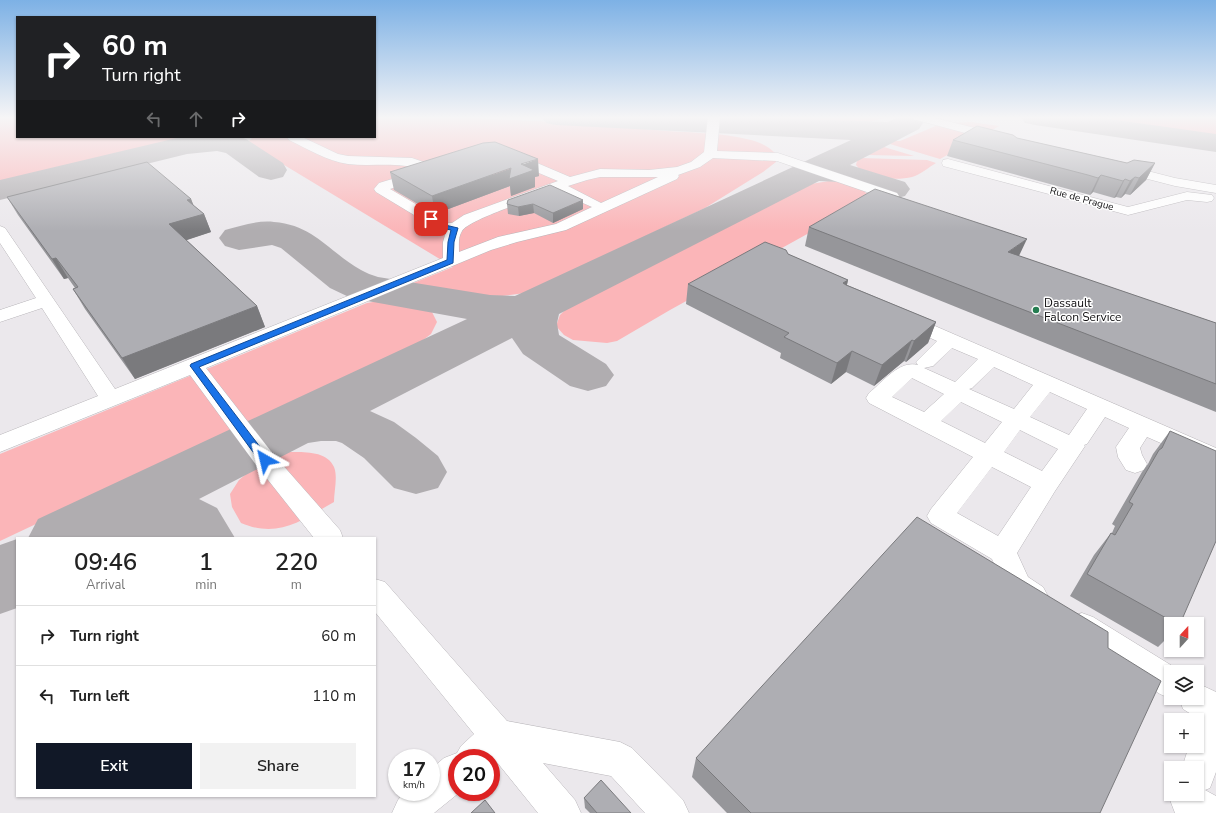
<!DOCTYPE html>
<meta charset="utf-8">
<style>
:root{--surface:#fff;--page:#f2f2f2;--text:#222;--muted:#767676;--line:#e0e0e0;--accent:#111827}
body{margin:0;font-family:"Nunito Sans",sans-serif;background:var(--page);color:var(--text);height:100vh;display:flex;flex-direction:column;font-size:15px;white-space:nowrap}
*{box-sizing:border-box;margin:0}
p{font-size:13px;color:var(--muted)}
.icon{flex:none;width:22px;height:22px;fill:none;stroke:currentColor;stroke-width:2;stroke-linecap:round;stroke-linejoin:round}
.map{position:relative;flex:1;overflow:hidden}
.drawer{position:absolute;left:16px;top:537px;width:360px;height:260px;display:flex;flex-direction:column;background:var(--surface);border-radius:0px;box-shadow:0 1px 3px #0004}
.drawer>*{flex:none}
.guide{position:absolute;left:16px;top:16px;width:360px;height:122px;border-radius:0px;box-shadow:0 1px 3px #0004;background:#202124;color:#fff;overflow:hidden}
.needle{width:26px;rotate:21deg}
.tools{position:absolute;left:1164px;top:617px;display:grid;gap:8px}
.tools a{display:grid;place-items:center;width:40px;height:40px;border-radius:0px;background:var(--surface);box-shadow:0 1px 3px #0004;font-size:20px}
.speed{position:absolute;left:388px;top:749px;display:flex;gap:8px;font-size:20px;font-weight:700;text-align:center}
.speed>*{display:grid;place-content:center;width:52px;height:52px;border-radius:50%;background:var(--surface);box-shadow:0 1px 3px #0004;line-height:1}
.speed small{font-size:10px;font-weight:400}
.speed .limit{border:6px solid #d22;background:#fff;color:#111}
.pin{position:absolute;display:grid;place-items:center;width:34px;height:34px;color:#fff;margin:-17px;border-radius:8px;box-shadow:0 2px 6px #0006}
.me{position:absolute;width:44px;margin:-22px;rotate:323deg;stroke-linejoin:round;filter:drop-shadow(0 0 3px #0008)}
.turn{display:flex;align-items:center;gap:14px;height:84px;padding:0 20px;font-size:18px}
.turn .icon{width:52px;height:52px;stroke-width:2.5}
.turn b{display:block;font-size:28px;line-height:34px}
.lanes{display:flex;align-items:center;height:38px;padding:0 20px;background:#0003;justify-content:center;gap:20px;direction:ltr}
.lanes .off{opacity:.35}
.eta{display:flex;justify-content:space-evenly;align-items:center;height:68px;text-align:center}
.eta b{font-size:24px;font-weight:600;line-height:28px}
.action{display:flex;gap:8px;margin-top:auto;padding:8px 20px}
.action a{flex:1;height:46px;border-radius:0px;background:var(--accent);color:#fff;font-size:16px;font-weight:600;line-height:46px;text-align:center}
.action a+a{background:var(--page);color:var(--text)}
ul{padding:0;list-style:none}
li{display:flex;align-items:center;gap:12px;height:60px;padding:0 20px;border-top:1px solid var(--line)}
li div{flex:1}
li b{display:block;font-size:15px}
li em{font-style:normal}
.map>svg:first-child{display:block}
</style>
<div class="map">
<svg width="1216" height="813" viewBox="0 0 1216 813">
<rect width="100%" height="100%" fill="#ebe8ec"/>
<!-- green -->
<g fill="#fbb5b8">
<path d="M0,117h17v20h172l-21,7 -168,39z"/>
<path d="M375,117c93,0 187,4 280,13 30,3 67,2 96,10 10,3 17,6 24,13l1,9 -13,10 -58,36 -180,85 -23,3 -29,-1 -62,-11 42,-17 -202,-122 -2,-4 4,-4h122z"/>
<path d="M701,117h186l-14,4 -38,2z"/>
<path d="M1115,117h101v22l-111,-16z"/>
<path d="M971,122l28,4 -12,7 -33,-10z"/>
<path d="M938,125l44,11 -42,23 -50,-15 4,-3h6z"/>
<path d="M884,147l30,9 -46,-1z"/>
<path d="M861,158l66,2 9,3c-7,4 -16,12 -24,14 -16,4 -46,2 -56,-12l1,-4z"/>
<path d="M829,181c12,1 30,3 38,13l-2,8 -195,108 -53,31 -10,2 -34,-3 -9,-5 -8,-9 4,-11 7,-7 244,-124z"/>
<path d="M379,301l53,11 5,10 -6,12 -13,10 -418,197v-87l367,-151z"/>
<path d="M286,452c15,0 41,-2 48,15 4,10 0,24 0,35 -32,18 -55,37 -93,21l-9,-16 -2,-13 9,-14 12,-10z"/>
</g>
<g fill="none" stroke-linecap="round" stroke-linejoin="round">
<!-- taxiway -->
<g fill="#b0adb0" fill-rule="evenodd">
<path d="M542,117h198l147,5 12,-5h20l4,6 -4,6 -69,36 55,17 5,7 -5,7 -12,3 -53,-17 -21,-1 -260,133 -2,9 2,12 47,29 8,11 -8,11 -18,5 -18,-5 -47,-32 -11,-16 -142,73 24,11 22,16 22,18 9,16 -9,16 -22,6 -22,-6 -30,-30 -22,-15 -6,-2h-15l-13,2 -109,56 18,9 18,30h-207l10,-19 429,-200 -116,-21 -21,-10 -49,-40 -9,-3 -33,5 -14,-4 -6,-8 6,-8c15,-4 33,-10 49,-8 40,3 55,30 87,48 5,3 11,5 17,7l112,18 25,1 336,-156 -295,-15 -10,-2z"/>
<path d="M1021,117h74l121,17v18l-181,-27 -10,-2z"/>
<path d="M181,137h59l6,2 37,24 4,7 -4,7 -12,3 -12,-3 -33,-24 -9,-2 -30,3 -187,46v-20z"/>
<path d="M17,539v69l-17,6v-69z"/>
</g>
<defs>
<g id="minor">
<path d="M708,117h12l-3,34 61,2 119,40 2,3 -2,3 -5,1 -5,-1 -110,-38 -64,-3 -13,9 -22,8 1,1 -2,3 -111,51 -49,12 -26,8 -285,118 67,86 67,76 3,8h-29l-57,-72 -67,-91 -190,77v-17l98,-39 -56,-88 -42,14v-12l36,-12 -36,-55v-17l5,2 110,161 328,-131v-16l3,-10 -7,-2 -63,-38 -2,-3 5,-6 43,-13c-23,-9 -49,-3 -74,-6 -21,-3 -40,-15 -59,-24l-2,-3h15l36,17 10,2 64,2 26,9 2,3 -2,3 -5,1 -7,-2 2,2 -2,3 -36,12 58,34h4l12,-8 94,-34 -50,-21 -2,-3 2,-3h8l54,23 30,-8 49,1 28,-3 14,-5 13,-10zM600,177h58l-57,26 -33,-17 19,-6zM556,191l36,16 -36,17 -58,13 -39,15c0,-7 -1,-15 3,-21 7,-12 77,-34 94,-40z"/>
<path d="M911,117h20l72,18 2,3 -2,3 -4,1 -86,-23z"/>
<path d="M948,159l180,48 59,-15 25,3 2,3 -2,3 -5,1 -20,-2 -59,15 -185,-49 -1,-3 1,-3z"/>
<path d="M1119,167l21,2 35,9 41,7v8l-41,-7 -35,-9 -26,-3 -2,-3 2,-3z"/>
<path d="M905,313l311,135v19l-69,-30 -7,11 2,7 5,9 -3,6 -9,3 -9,-3 -8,-13 -2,-10 13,-19 -24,-11 -18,27 -3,1 1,1 -30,45 -38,62 11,24 15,10 5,9 -5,9 -10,4 -10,-4 -15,-10 -16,-36 -61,-36 -4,-7 4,-7 42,-52 -104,-54 -3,-5 3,-5c14,-11 30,-33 49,-28l-2,-3 21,-21 -39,-18 -2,-4 2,-4zM952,348l26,11 -23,23 -31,-14 9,-2zM994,367l39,18 -19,24 -45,-20 3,-1zM912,378l32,16 -20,18 -32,-15zM1050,392l37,17 -18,26 -39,-18zM961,402l41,20 -17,21 -44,-22zM1020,430l38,19 -16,22 -38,-19zM992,467l39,20 -33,49 -41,-23z"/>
<path d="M375,579l10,3 122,139 113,21 12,6 51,52 6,13h-44l-34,-37 -68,-13 32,37 6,13h-43l-42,-52 -5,5v-8h-34v34h3l-26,21h-42l6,-13 6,-8h27v-23l13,-11 13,-5 4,-7 13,-12 -99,-122z"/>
<path d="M1082,613l11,4 89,55h-11v26h2l-2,1 -11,-5 -89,-57 -4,-10 4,-10z"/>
<path d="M1197,683l19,9v80l-6,16 -5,2 11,6v17h-41l-5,-13 2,-6h25v-26h-15l7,-22h8v-21l2,-6 -16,-10 -4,-11h18z"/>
</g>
</defs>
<!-- minor casing -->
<use href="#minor" stroke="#b9b6ba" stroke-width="1"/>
<!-- minor -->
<use href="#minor" fill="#fff" fill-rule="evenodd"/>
</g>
<!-- wall -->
<g fill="#96969a">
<path d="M1017,138l110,25h28l-9,17 -16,15 -5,-1 -4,4 -5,-1 -2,1 -21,-6 -3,3 -143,-39 6,-16z"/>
<path d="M390,172l149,4 -4,1v10l-24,9 -1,-10 -75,28 -41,-24z"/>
<path d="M7,197l184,2 2,6 11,9 7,18 -25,8 71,66 8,21 -130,52 -50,-70 -12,-20 2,-1 -7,-10 -4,1 -46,-64z"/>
<path d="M508,200l75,9 -30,14 -19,-10 -15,3 -11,-2 -1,-10z"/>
<path d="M809,227l210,29 197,67v89l-411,-166z"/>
<path d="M788,254l60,26 -1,5 89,37 -8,21 -22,19 -2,-1 -30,25 -28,-14 -15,12 -51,-26 1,-5 -95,-49 2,-20z"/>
<path d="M1170,431l10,193h-9v10l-13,13 -88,-51 24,-41 17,-22h1l3,-7 -3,-2 30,-52 6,-8 5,-10z"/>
<path d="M696,758l404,55h-373l-35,-36z"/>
<path d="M584,798l47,15h-41l-5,-5z"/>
</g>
<!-- shaded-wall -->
<g fill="#7a7a7d">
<path d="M538,159l1,17 -4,1v10l-24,9 -1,-10 -75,28 -3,-18z"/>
<path d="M1155,163l-9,17 -16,15 9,-17z"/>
<path d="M1101,175l-8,17 -3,3 8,-17z"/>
<path d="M1135,177l-10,17 -4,4 9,-17z"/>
<path d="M1125,179l-9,18 -2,1 9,-17z"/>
<path d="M191,199l7,17 6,-2 7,18 -33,11 -9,-19 18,-24z"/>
<path d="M583,200v9l-30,14v-10z"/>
<path d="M533,204l1,9 -15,3 -1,-9z"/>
<path d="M1027,239l-9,19 -10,-6z"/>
<path d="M56,258l12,20 -4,1 -12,-20z"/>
<path d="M848,280l-5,20v-17z"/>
<path d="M257,306l8,21 -130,52 -13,-21z"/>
<path d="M936,322l-8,21 -22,19 8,-21z"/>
<path d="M912,340l-8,21 -30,25 8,-21z"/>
<path d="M852,351l-6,21 -15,12 6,-21z"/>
</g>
<!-- building -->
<g fill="#aeaeb3" stroke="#7a7a7d">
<path d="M977,126l36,9 4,3 110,25 7,-3 21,3 -16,15 -4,-1 -5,4 -5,-2 -2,2 -22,-6 -3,3 -10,-3 -135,-35z"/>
<path d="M495,142l43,17 -17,5 13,6 -25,9 2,-11 -79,28 -42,-24 93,-29z"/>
<path d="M147,162l44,37 -4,1 17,14 -35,10 88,82 -135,52 -49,-69 5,-2 -22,-29 -4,1 -45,-62z"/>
<path d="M550,185l33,15 -30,13 -20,-9 -15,3 -11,-3 1,-4z"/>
<path d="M875,189l152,50 -19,13 208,71v61l-407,-157z"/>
<path d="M765,242l21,8 2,4 60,26 -5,3 3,2 90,37 -22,19 -2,-1 -30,25 -30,-14 -15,12 -53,-26 5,-4 -101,-49z"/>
<path d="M1170,431l46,20v90l-36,83h-3l-90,-50 24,-41 4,2 18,-31 -4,-2 30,-52 3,-2z"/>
<path d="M917,517l191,115v16l53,33 -61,132h-349l-55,-55z"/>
<path d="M601,780l30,33h-34l-13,-15z"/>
<path d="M485,800l10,13h-24z"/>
</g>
<!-- sky -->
<linearGradient id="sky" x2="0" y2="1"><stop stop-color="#7db1e5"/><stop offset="0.51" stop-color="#f6f5f6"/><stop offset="1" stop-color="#f6f5f6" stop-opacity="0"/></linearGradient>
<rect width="1216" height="231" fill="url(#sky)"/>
<!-- route -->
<path fill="#1a73e8" stroke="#114b97" d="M431,217l14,8 13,3 -4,14 -1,21 -254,104 71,93 -1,3h-8l-70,-96 -1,-1 1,-2 256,-104 1,-18 3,-12 -9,-2 -13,-7 -1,-2z"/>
<!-- markers -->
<circle fill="#257d51" stroke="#fff" stroke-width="1.5" cx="1036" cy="310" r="4"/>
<g text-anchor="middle" stroke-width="3" stroke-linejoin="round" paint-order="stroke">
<!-- far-street labels -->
<g font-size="10" fill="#0f0e10" stroke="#fff">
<text transform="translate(1082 198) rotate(15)" y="4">Rue de Prague</text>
</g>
<!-- poi labels -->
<g font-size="12" fill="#0f0e10" stroke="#fff" text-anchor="start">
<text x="1044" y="307">Dassault<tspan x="1044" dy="14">Falcon Service</tspan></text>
</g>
</g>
</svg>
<div class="tools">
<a><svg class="needle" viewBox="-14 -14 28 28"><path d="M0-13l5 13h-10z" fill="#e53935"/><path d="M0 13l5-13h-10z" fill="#767676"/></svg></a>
<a><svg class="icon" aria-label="layers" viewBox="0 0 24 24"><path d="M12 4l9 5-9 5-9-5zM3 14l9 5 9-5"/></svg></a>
<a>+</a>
<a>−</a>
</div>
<div class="speed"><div>17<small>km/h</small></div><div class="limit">20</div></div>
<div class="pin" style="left:431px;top:219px;background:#d93025"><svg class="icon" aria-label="arrive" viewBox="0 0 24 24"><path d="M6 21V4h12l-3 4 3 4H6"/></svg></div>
<svg class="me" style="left:265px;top:460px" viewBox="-20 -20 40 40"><path d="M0-17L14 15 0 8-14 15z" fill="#1a73e8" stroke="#fff" stroke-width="4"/></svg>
<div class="guide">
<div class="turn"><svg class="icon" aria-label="right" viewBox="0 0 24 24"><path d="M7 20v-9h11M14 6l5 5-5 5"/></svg><div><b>60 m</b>Turn right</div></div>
<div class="lanes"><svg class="icon off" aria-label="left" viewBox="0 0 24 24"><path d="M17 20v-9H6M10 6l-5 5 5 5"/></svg><svg class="icon off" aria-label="ahead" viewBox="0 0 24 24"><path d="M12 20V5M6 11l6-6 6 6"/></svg><svg class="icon" aria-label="right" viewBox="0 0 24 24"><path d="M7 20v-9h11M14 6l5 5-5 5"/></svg></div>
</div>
<section class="drawer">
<div class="eta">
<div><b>09:46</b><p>Arrival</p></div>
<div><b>1</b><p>min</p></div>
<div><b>220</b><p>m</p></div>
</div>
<ul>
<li><svg class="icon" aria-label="right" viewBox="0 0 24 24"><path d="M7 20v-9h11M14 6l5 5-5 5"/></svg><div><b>Turn right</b></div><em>60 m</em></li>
<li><svg class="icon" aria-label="left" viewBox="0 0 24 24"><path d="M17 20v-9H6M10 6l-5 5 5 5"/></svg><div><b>Turn left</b></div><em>110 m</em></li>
</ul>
<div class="action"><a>Exit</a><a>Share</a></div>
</section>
</div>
